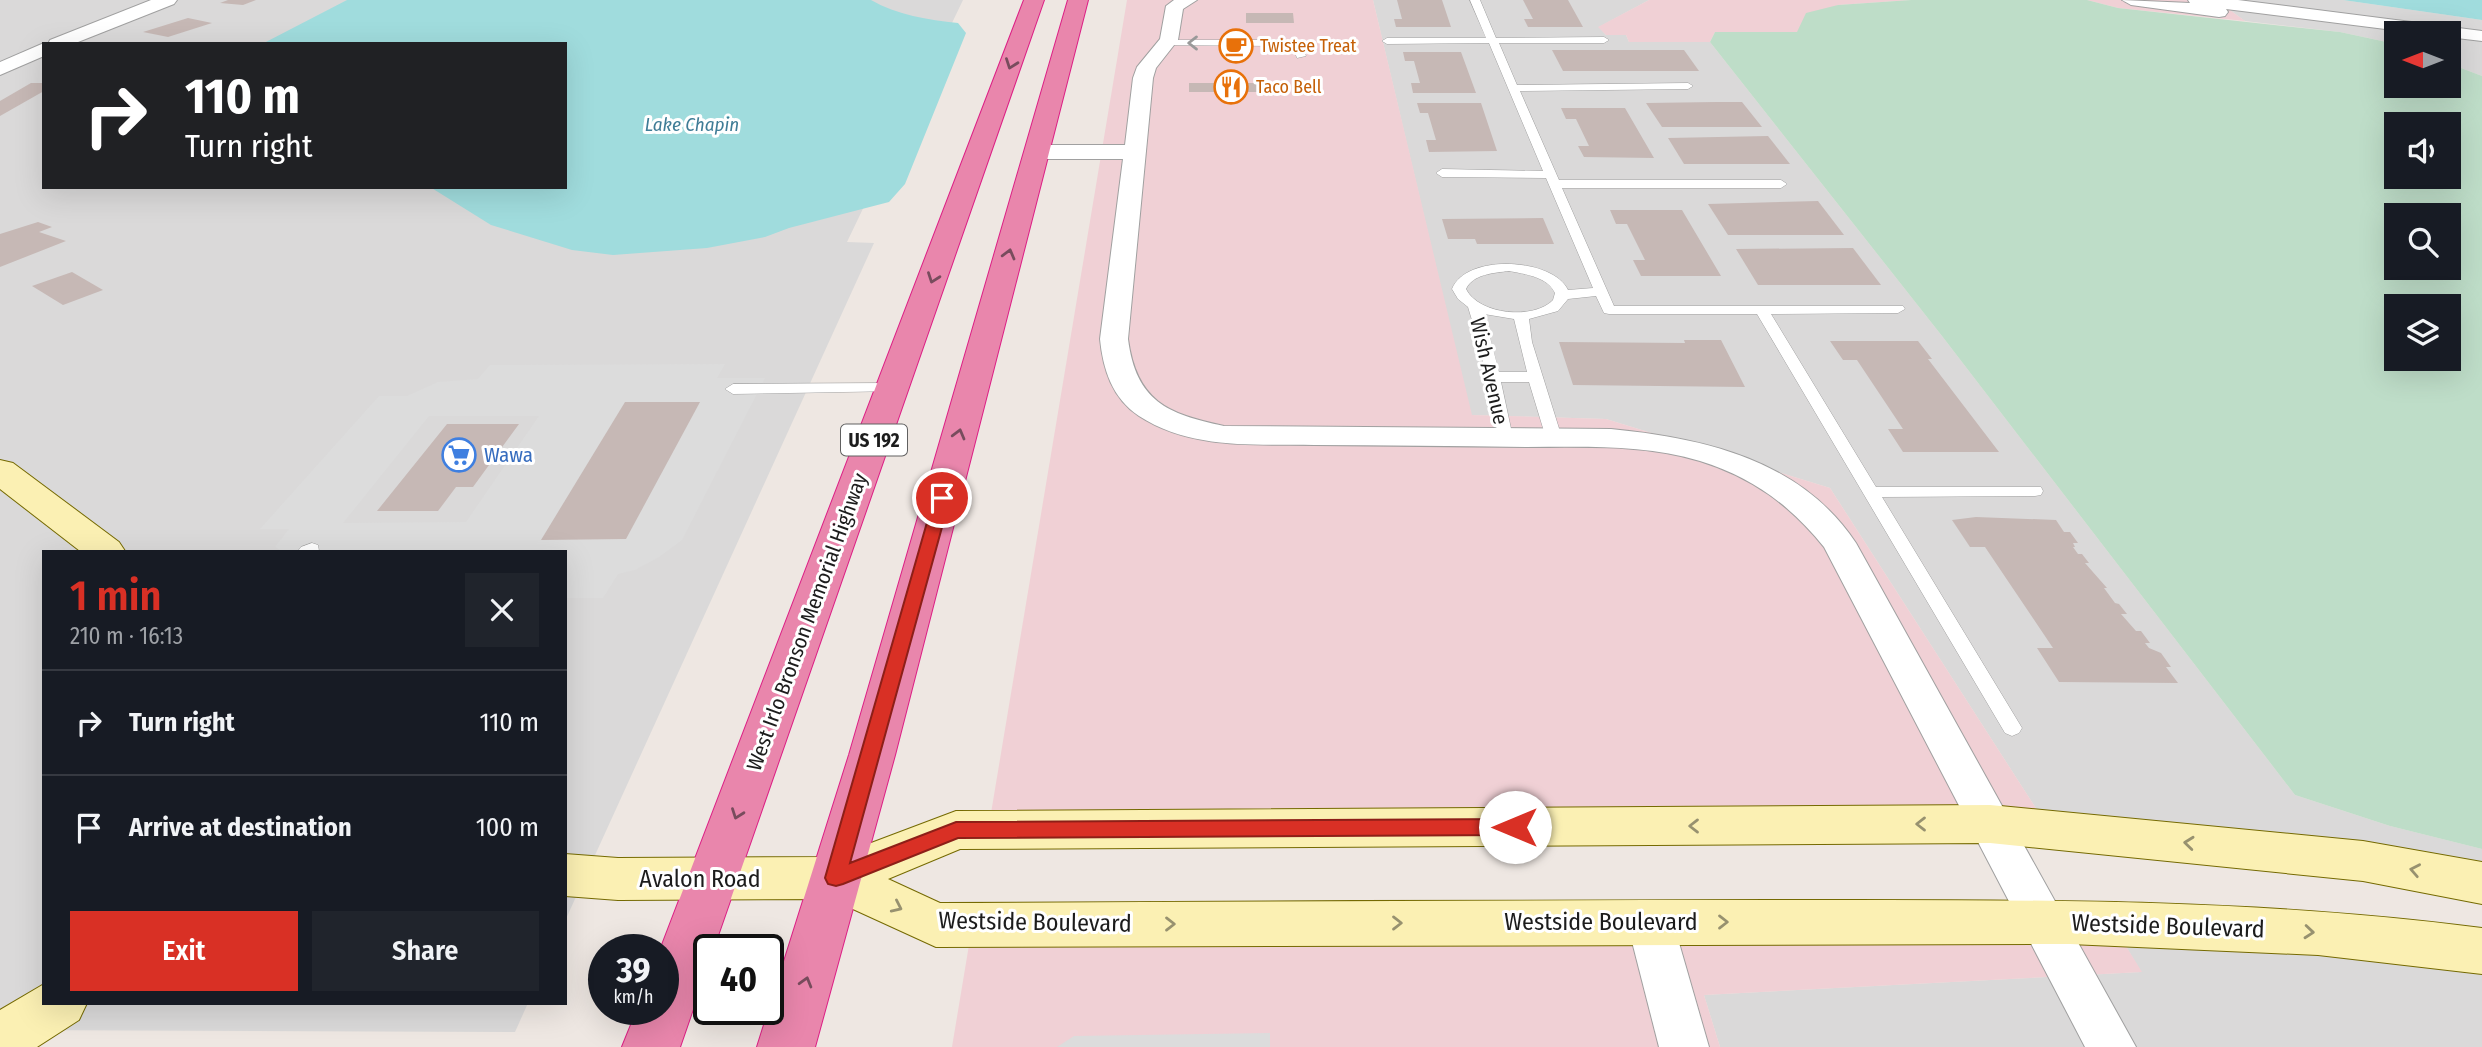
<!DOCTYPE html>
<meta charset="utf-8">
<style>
:root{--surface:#171b24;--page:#20242c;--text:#f1f3f6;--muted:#9ea1a6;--line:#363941;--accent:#d93025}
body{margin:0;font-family:"Fira Sans Condensed",sans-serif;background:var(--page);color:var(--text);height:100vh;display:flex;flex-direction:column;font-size:26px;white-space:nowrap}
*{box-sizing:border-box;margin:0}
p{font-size:23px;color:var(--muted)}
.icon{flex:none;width:38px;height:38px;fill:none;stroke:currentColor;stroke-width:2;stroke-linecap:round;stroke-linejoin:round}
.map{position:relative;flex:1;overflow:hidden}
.panel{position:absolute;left:42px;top:550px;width:525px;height:455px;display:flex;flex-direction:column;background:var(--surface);border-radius:0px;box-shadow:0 7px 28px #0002}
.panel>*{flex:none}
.hud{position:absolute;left:42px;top:42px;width:525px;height:147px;border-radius:0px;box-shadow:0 7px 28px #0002;background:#202124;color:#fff;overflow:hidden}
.needle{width:46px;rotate:270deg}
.buttons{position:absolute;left:2384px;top:21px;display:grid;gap:14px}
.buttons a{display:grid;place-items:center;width:77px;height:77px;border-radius:0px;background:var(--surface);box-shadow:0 7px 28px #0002;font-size:35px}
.speed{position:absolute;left:588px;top:934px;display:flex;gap:14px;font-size:35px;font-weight:700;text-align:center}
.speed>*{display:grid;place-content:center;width:91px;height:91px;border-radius:50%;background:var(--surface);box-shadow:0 7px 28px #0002;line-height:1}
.speed small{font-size:18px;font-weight:400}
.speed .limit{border:4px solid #111;border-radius:10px;background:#fff;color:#111}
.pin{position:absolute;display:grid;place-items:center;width:60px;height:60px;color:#fff;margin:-30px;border:4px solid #fff;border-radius:50%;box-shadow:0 2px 7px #0007}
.me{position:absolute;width:77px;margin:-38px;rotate:270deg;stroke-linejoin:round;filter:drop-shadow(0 0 5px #0008)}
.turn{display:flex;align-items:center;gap:24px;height:147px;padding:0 28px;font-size:32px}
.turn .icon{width:91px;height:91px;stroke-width:2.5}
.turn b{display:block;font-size:49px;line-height:60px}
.round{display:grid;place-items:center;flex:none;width:74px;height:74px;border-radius:0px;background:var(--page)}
.head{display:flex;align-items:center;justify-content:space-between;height:119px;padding:0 28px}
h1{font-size:42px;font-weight:600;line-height:52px;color:var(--accent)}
.button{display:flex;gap:14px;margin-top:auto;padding:14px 28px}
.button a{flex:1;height:80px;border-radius:0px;background:var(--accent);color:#fff;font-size:28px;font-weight:600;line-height:80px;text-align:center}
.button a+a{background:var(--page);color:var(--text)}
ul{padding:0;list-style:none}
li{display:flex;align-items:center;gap:21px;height:105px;padding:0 28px;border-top:2px solid var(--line)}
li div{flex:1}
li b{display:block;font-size:26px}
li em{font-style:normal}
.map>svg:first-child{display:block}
</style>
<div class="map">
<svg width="2482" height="1047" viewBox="0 0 2482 1047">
<rect width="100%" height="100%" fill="#eee7e2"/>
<!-- residential -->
<g fill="#dad9d9" fill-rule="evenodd">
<path d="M0,0h963l-116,242 27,1 -309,678v-370h-521v452h484l-13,29 -515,-2zM44,44h521v143h-521z"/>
<path d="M1373,0h276l-50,27 7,8h20l3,7h81l232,294 353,459 95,31 92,23v17l-443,-53 -209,-325 -224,-69 -135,-4z"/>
<path d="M2216,0h127l139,20v56l-34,-13v-30h-52v11l-56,-12 -95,-11z"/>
<path d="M2124,943l126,3 232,23v78h-762l-16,-52 437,-23z"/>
</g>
<!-- commercial -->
<g fill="#f0d0d5">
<path d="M1127,0h246l99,415 134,4 224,69 209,325 -79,-6 -969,6z"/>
<path d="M1649,0h262l-73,5 -40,27h-83l-5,10h-81l-3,-7h-20l-8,-8z"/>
<path d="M2087,0h129l29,21 -127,-13z"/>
<path d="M2124,943l18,29 -438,23 16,52h-768l17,-102z"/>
</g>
<!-- wetland -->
<path fill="#beddc8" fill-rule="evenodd" d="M1911,0h176l31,8 222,24 56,12v42h52v-23l34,13v773l-92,-23 -95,-31 -353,-459 -232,-294 5,-10h82l9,-19 32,-8zM2396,124h52v53h-52zM2396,215h52v53h-52zM2396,306h52v53h-52z"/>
<!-- parking -->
<g fill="#dcdcdc" fill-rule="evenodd">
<path d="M725,364l-8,14h48l-83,162 -23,17 -24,13 -17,4 -15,24h-38v-47h-283l-7,-4 14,-18h-29l119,-133h28l31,-14 40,-3 12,-14zM429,416h110l-73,106 -123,1z"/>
<path d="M1270,1033v14h-213l17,-11z"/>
</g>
<!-- water -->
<g fill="#a0dcdd">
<path d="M347,0h524c26,15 57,20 87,23l8,10 -61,151 -16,18 -100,26 -24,9 -58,11 -94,7 -41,-5 -81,-25 -61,-38h135v-143h-303z"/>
<path d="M2343,0h139v20z"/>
</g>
<!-- building -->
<g fill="#c6b8b5">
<path d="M228,0h28l-13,5 -23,-2z"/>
<path d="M1397,0h45l9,27h-55l-2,-8h8z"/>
<path d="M1523,0h45l15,27h-55l-4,-8h9z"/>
<path d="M1246,13h47l1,10h-48z"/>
<path d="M188,18l24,5 -44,14 -25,-5z"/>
<path d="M1552,50h132l15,21h-136z"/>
<path d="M1403,52h58l15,41h-63l-2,-10h9l-6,-22h-9z"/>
<path d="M31,83h13v8l-44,25v-15z"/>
<path d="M1189,83h83l1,9h-84z"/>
<path d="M1716,102h26l20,25h-100l-16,-24z"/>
<path d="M1417,103h64l16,48 -68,1 -3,-12h10l-8,-27h-8z"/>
<path d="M1561,108h64l29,50 -70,-1 -6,-11h11l-13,-27h-10z"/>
<path d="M1768,136l22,28h-106l-16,-26z"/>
<path d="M1818,201l26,34h-116l-20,-31z"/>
<path d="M1610,210h72l39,66h-80l-8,-16h12l-18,-36h-11z"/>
<path d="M1543,218l11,26h-77l-2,-5h-27l-6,-20z"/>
<path d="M38,222l14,5 -13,5 27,9 -66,26v-33z"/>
<path d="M1853,248l28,37h-123l-22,-36z"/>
<path d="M72,272l31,18 -40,15 -31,-19z"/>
<path d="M1684,340h37l24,47 -172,-2 -14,-43 126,1z"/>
<path d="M1830,341h88l14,18h-4l71,93h-96l-15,-23h15l-46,-69h-14z"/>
<path d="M625,402h75l-74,137 -85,1z"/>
<path d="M447,424h72l-46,63h-17l-18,24h-61z"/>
<path d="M1976,517l80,3 8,12h6l8,11h-5l2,4h-2l5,7h4l7,9h-4l22,25h-3l11,15 4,1 8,10h-6l15,17h5l9,12h-5l4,5 12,5 10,14h-5l12,16 -119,-1 -22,-34h16l-68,-101h-15l-18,-27z"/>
</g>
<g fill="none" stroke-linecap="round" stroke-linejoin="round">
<defs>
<g id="lane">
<path d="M1470,0h10l16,38 108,-1 5,3 -5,3h-105l18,42 171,-2 5,3 -5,3 -168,2 39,89h222l6,4 -6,4h-219l52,118h289l2,3 -7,4 -127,1 105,173h165l2,4 -2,4 -6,1 -153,1 137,226 3,5 -3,5 -7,3 -7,-3 -248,-419h-148l-5,-1 -8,-17 -28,3 -10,12 -29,8 3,23 30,96 -8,5 -8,-5 -17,-56h-28l12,56 -2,3h-12l-20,-98 -11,-36 -10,-8 -6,-10c14,-36 101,-31 116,1l25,-2 -47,-110 -104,-1 -6,-4 6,-4 101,2 -54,-128 -102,1 -5,-3 5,-3h99zM1509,271c16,3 39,6 46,22l-2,7c-19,20 -74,15 -87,-11 7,-15 28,-16 43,-18zM1484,314l30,5 13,53h-28z"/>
<path d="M1167,40h118l15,3 6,13 -9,2 -4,-11 -8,-1 -121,-1 -2,-2z"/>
<path d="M893,383l5,2 3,3 -3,3 -165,3 -8,-5 8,-5z"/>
<path d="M312,543l6,2 1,6h-21l3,-4z"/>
</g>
<g id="street">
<path d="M151,0h26l-3,4 -101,40h-25l2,-4z"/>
<path d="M1174,0h23l-14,9 -5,31 -22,28 -3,10 -25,261c8,62 39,75 96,87l387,3c93,9 190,31 245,114l280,504h-51l-261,-500c-34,-42 -72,-70 -124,-86 -56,-17 -116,-14 -174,-14 -70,-1 -141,-2 -212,-2 -58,-1 -123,5 -175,-29 -27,-18 -36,-47 -39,-77l23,-180h-86l-8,-2 -3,-5 3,-5 8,-2h88l8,-67 4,-11 23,-28 6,-33z"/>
<path d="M2122,0l68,3 -2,-3h50l244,31v10l-34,-4v-4h-31l-191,-24 2,3 -3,4 -6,1 -88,-12z"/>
<path d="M44,43v13l-44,19v-13z"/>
<path d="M1650,903l16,5 7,14 36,125h-50l-32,-125 7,-14z"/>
</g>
<g id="secondary">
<path d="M0,460l13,3 106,79 6,9h-45l-80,-62z"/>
<path d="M1990,805l373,36 119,21v42l-119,-23 -373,-38 -1030,6 -72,30 52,24c277,-1 553,-3 830,-3 238,0 475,-3 712,28v46l-164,-19 -248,-11 -1134,3 -105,-48 -213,1 -53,-4v-42l53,4 216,-1 122,-46z"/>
<path d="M44,984v19h43l-8,17 -42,27h-37v-37z"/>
</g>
<g id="highway">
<path d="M1024,0h20l-331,950h-4v13l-29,84h-58l15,-37h26v-60h-3z"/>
<path d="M1068,0h20l-193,755 -80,292h-58l92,-292z"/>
</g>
</defs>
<!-- lane casing -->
<use href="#lane" stroke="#a0a0a0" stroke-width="1"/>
<!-- street casing -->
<use href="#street" stroke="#a0a0a0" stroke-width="2"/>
<!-- secondary casing -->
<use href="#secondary" stroke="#756a02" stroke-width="2"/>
<!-- highway casing -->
<use href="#highway" stroke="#dc1f85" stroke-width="2"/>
<!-- lane -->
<use href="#lane" fill="#fff" fill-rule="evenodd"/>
<!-- street -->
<use href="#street" fill="#fff" fill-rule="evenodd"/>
<!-- secondary -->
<use href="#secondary" fill="#fbf0b3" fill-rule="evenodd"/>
<!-- highway -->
<use href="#highway" fill="#e986ac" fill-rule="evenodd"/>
</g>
<!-- one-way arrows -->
<defs><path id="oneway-chevron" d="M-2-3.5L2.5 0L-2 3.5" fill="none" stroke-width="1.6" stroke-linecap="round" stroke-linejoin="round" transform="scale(1.75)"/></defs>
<use stroke="#999" href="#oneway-chevron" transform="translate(1193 43) rotate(-180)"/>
<g stroke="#784c5d">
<use href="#oneway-chevron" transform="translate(1011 64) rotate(110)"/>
<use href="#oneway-chevron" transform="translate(1009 254) rotate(-75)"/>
<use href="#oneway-chevron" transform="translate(933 278) rotate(110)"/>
<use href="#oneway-chevron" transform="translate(959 434) rotate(-75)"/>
<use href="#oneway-chevron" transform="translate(737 814) rotate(110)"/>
<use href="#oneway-chevron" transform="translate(806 982) rotate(-74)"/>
</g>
<g stroke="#97916f">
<use href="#oneway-chevron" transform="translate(1921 824) rotate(180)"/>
<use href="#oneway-chevron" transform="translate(1694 826) rotate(180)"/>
<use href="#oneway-chevron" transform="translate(2189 843) rotate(-174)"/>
<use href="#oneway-chevron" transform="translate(2415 870) rotate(-169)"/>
<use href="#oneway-chevron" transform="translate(897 907) rotate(25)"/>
<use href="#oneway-chevron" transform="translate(1723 922)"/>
<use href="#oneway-chevron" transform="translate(1397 923)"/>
<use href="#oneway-chevron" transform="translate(1170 924)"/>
<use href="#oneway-chevron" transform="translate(2309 932) rotate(5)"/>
</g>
<!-- route -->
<path fill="#d93025" stroke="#8d1f18" stroke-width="2" d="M942,493l8,5 -100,365 106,-41 559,-3 7,2 3,6 -3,5 -7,3 -557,3 -115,46 -7,2 -8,-2 -3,-6 109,-380z"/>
<!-- icons -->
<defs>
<symbol id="cafe-ring" viewBox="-11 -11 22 22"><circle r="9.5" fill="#fff" stroke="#e8710a" stroke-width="1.5"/><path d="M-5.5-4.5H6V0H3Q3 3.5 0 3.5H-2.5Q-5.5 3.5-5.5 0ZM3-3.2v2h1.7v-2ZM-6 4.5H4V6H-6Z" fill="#e8710a"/></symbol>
<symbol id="restaurant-ring" viewBox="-11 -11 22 22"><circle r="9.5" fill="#fff" stroke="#e8710a" stroke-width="1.5"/><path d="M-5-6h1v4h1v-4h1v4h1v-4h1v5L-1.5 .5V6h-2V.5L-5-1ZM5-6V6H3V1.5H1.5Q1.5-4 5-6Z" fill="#e8710a"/></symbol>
<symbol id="supermarket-ring" viewBox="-11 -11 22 22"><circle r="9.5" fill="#fff" stroke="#3f7fe0" stroke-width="1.5"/><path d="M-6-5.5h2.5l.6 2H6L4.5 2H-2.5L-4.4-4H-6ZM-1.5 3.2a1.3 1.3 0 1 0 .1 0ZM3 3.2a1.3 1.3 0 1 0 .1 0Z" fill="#3f7fe0"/></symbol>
</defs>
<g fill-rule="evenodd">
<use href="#cafe-ring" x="1217" y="27" width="38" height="38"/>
<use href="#restaurant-ring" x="1212" y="68" width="38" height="38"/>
<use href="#supermarket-ring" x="440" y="436" width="38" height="38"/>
</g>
<g text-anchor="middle" stroke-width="6" stroke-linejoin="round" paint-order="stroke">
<!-- far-food labels -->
<g font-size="18" fill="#c56008" stroke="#fff" text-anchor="start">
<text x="1260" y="52">Twistee Treat</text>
<text x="1256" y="93">Taco Bell</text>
</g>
<!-- far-water labels -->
<g font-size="19" font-style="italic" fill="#3f7c96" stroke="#fff">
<text x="692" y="131">Lake Chapin</text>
</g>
<!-- shield labels -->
<rect fill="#fff" stroke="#606060" stroke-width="2" x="841" y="424.5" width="66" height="31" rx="5"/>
<g font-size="19" font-weight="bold" fill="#1c1c1c">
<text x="874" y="447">US 192</text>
</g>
<!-- street labels -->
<g font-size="21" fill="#1c1c1c" stroke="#fff">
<text transform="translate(1489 371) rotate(77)" y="7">Wish Avenue</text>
<text transform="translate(807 622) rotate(-70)" y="7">West Irlo Bronson Memorial Highway</text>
</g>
<!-- shop labels -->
<g font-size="21" fill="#366cbe" stroke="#fff" text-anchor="start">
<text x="484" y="462">Wawa</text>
</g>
<!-- near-street labels -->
<g font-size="24" fill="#1c1c1c" stroke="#fff">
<text x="700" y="887">Avalon Road</text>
<text transform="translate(1035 922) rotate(1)" y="8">Westside Boulevard</text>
<text x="1601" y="930">Westside Boulevard</text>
<text transform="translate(2168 926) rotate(2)" y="8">Westside Boulevard</text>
</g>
</g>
</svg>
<div class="buttons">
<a><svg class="needle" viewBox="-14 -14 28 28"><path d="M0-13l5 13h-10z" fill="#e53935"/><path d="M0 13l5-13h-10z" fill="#9ea1a6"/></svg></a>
<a><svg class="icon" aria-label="sound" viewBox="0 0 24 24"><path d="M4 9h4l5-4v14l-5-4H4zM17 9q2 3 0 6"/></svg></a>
<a><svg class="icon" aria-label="search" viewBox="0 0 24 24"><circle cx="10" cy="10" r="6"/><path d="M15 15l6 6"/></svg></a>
<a><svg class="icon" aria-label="layers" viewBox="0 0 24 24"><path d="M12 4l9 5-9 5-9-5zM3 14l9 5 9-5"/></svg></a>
</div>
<div class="speed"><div>39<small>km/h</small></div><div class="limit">40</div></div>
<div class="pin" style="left:942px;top:498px;background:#d93025"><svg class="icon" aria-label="arrive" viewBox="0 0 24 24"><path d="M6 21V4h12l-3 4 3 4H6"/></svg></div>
<svg class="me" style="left:1515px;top:827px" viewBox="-20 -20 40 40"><circle r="19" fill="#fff"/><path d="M0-13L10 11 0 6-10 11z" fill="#d93025"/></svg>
<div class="hud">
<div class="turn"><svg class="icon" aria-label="right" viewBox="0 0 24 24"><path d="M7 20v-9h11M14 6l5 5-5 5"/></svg><div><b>110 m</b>Turn right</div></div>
</div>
<section class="panel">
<div class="head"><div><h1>1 min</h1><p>210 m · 16:13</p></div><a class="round"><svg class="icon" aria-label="close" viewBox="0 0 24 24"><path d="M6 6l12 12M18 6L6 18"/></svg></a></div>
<ul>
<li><svg class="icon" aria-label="right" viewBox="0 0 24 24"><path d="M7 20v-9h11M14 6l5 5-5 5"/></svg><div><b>Turn right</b></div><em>110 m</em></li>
<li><svg class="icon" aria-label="arrive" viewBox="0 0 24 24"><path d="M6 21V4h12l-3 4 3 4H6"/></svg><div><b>Arrive at destination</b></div><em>100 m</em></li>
</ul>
<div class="button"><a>Exit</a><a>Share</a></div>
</section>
</div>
